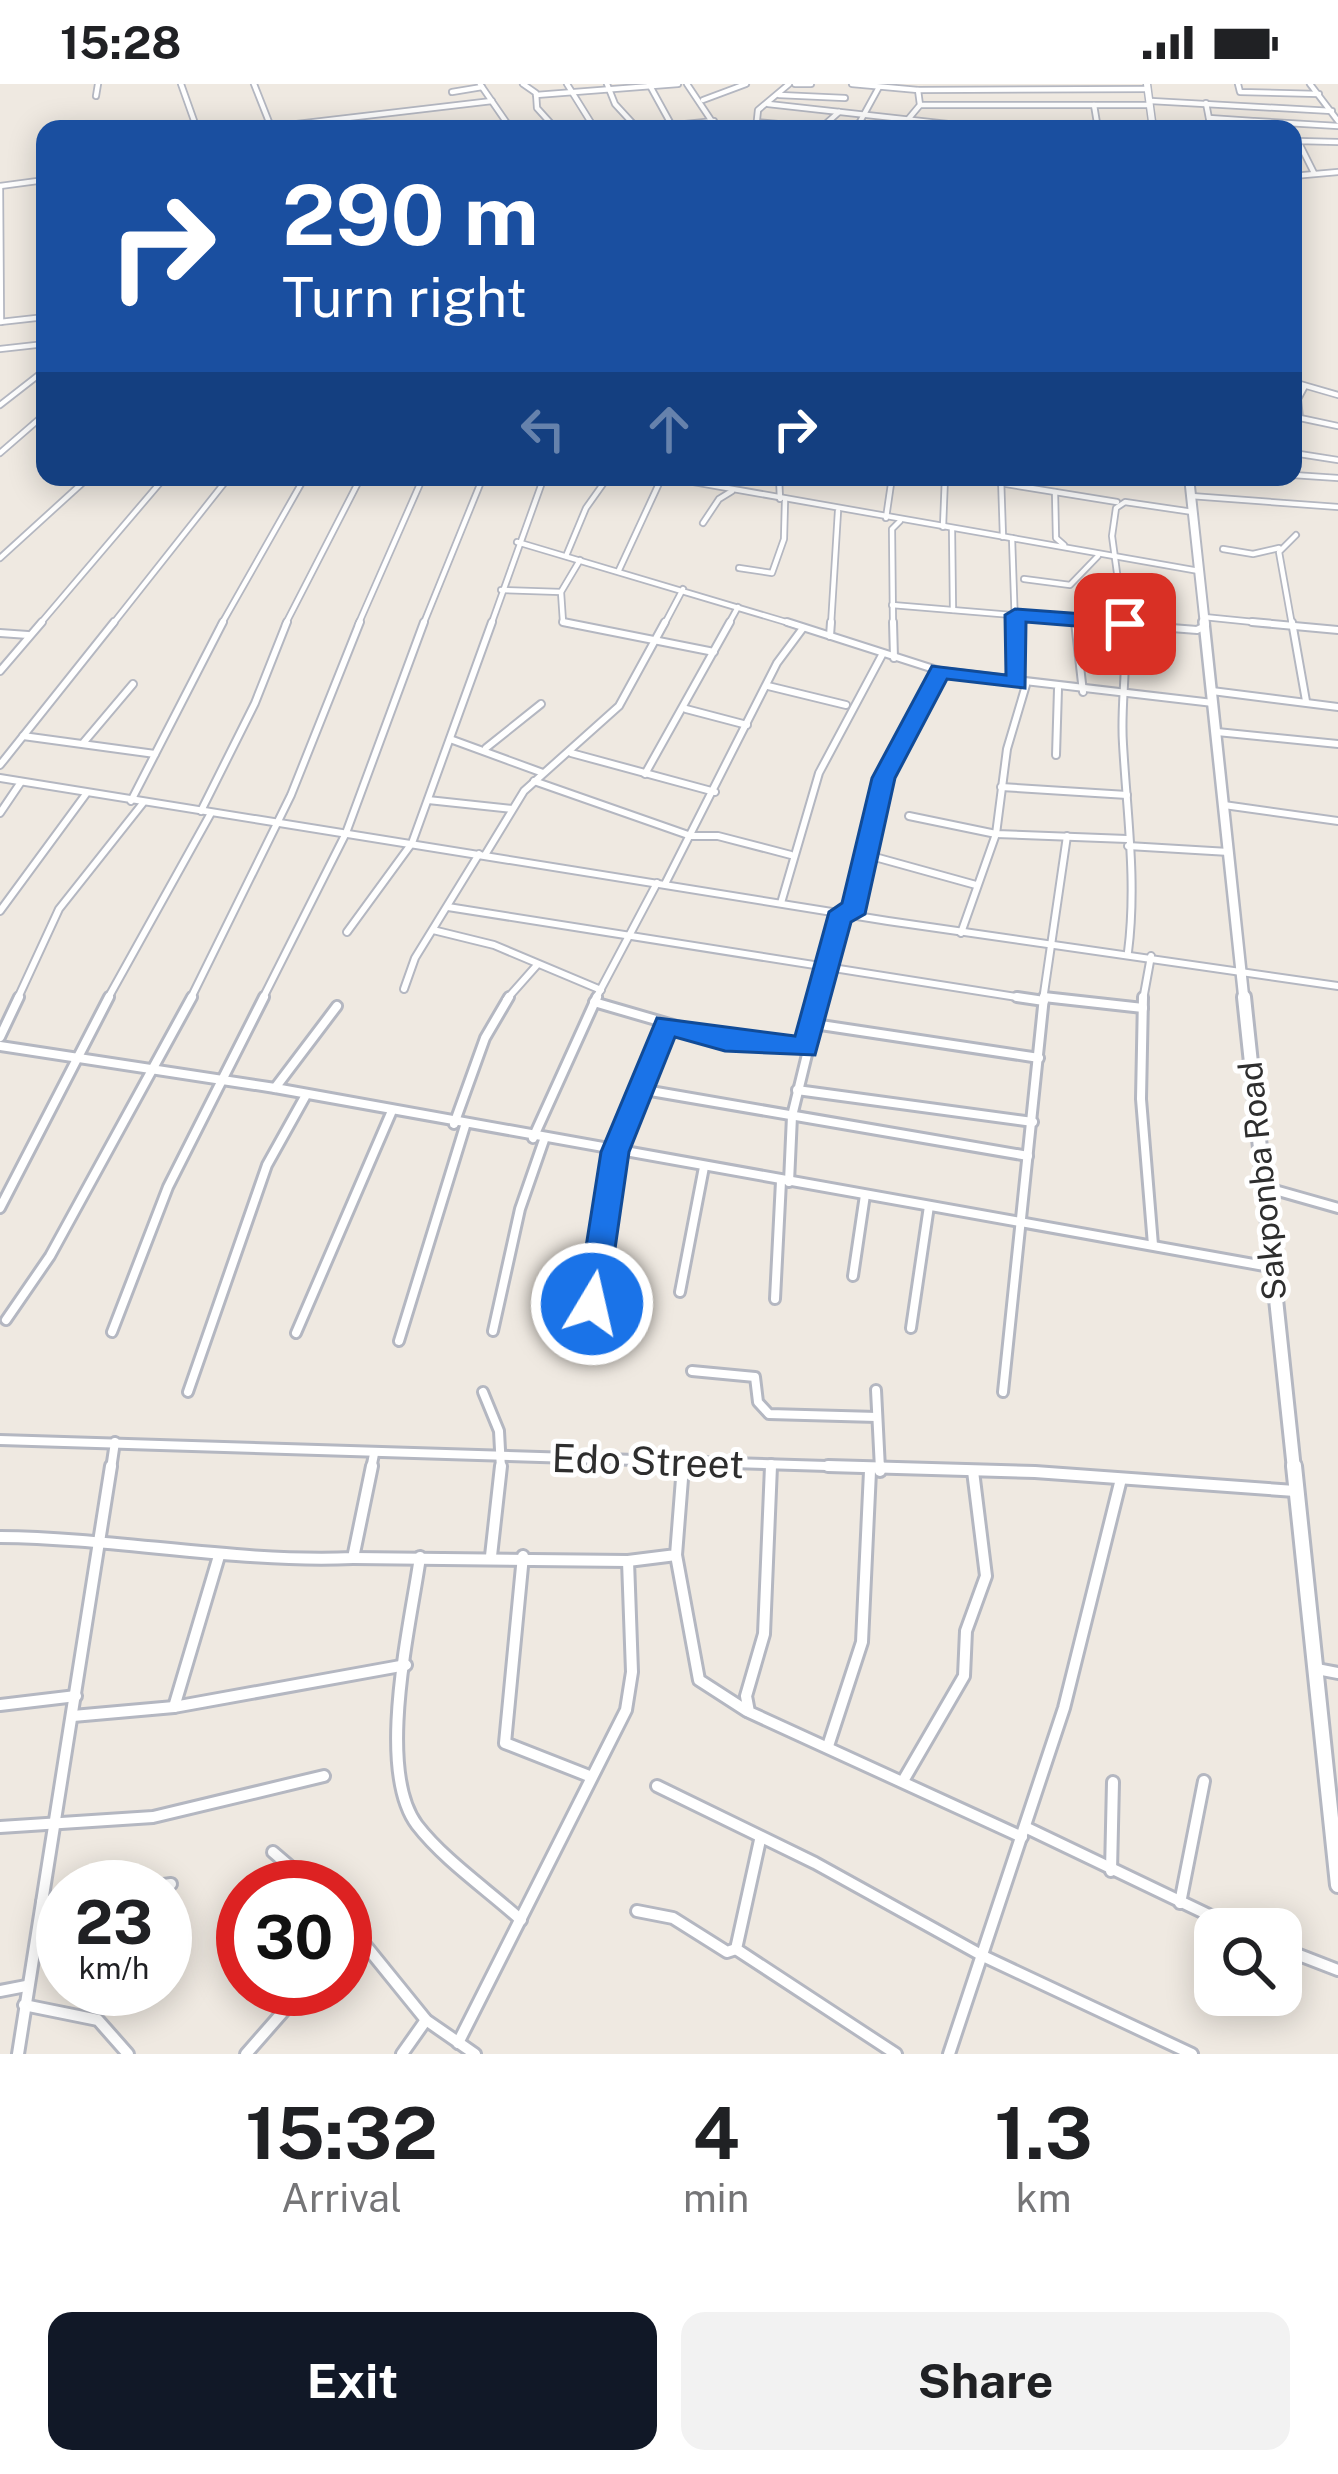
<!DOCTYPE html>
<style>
:root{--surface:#fff;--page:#f2f2f2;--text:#202124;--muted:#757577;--accent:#111827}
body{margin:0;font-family:"Public Sans",sans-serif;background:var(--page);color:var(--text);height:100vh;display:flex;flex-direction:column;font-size:45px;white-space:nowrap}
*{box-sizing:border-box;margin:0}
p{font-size:39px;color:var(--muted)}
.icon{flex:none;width:66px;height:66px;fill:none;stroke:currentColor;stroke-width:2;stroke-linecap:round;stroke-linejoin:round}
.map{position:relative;height:1970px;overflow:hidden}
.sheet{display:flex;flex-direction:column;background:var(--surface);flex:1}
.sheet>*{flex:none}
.guide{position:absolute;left:36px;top:36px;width:1266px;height:366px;border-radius:24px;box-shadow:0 6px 30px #0003;background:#1a4fa0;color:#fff;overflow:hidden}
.buttons{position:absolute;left:1194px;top:1824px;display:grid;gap:24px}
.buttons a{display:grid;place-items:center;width:108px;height:108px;border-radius:24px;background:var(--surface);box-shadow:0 6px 30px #0003;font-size:60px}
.speed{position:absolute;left:36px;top:1776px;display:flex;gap:24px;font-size:60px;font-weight:700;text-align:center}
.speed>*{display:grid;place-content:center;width:156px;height:156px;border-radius:50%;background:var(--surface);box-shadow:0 6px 30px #0003;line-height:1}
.speed small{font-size:30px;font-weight:400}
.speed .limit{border:18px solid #d22;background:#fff;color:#111}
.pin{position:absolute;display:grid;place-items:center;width:102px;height:102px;color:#fff;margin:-51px;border-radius:24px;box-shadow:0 6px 18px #0006}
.me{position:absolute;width:132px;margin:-66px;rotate:9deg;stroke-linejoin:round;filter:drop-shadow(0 0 9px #0008)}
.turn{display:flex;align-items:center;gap:42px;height:252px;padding:0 48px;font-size:54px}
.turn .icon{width:156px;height:156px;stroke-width:2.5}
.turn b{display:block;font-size:84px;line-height:102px}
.lanes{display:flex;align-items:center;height:114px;padding:0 48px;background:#0003;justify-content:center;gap:60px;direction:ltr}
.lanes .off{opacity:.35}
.eta{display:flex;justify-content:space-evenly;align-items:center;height:204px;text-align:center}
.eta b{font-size:72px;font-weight:700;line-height:84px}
.button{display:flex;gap:24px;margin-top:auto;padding:24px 48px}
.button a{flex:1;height:138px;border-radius:24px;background:var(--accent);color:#fff;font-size:48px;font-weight:700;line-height:138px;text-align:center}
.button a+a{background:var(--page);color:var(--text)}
.status{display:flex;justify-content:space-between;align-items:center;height:84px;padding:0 60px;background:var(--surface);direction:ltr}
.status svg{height:33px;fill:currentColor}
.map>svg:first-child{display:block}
</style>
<div class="status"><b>15:28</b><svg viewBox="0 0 49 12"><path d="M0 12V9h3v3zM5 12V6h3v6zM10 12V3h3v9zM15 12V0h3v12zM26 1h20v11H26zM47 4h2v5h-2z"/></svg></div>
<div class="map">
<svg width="1338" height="1970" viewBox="0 0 1338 1970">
<rect width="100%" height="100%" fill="#efe9e1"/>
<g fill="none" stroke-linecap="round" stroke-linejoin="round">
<defs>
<g id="street-far3">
<path d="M181,0l16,45"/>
<path d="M254,0l17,43 221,-26"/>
<path d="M480,0l31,45"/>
<path d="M523,0l13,9 1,15 19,21"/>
<path d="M567,0l28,45"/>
<path d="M607,0l8,20 23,25"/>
<path d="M649,0l22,40"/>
<path d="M687,0l30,45"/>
<path d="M795,0h16"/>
<path d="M852,0l66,6 230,-1"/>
<path d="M1238,0l2,8 79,2"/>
<path d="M1310,0l28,37"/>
<path d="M452,8l30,-5"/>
<path d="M536,11l142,-11"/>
<path d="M779,11l66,3"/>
<path d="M96,12l2,-12"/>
<path d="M703,16l43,-16"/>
<path d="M1151,17l181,10"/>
<path d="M1206,19l5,26"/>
<path d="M768,20l225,25"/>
<path d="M920,21h230"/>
<path d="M1094,21l4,24"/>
<path d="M1209,34l44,3"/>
<path d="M757,38l64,6 18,-16"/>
<path d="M172,45l23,-3"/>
<path d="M411,45h41"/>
<path d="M637,45l77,-8"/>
<path d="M756,45l2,-19 31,-26"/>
<path d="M856,45l23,-42"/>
<path d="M900,45l20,-24 -2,-15"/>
<path d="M1255,45l-1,-8 84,5"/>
<path d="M1314,89l-16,-32 40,1"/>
<path d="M1293,92l45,-4"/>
<path d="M0,102l1,136"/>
<path d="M0,102l45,-6"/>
<path d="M0,238l45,-5"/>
<path d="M0,265l45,-5"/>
<path d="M1293,298l45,13"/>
<path d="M1305,302l-7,13 2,19 38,8"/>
<path d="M0,321l45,-35"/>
<path d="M0,369l45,-39"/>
<path d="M1293,369l45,7"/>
<path d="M1293,391l45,3"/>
<path d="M665,393l534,94"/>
<path d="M779,393l1,22"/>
<path d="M1001,393l2,60"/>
<path d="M1000,399l117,19"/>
<path d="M1055,408l1,46 8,7"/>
<path d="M1191,412l147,11"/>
<path d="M886,434l6,-41"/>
<path d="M703,439l16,-24 13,-8"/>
<path d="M943,443l2,-50"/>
<path d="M952,445l1,81"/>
<path d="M1012,454l3,87"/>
<path d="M517,458l279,83"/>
<path d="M1223,465l30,5 26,-6"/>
<path d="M566,472l20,-48 22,-31"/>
<path d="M0,474l89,-81"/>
<path d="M739,484l33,5 12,-34 1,-38"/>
<path d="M619,486l43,-93"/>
<path d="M1024,495l46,6 28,-29"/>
<path d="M501,506l60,2"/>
<path d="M892,521l240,20"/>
<path d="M1204,533l79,8"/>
<path d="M1075,536l1,5"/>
<path d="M39,541l126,-148"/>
<path d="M112,541l117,-148"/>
<path d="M221,541l84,-148"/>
<path d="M285,541l76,-148"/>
<path d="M358,541l65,-148"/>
<path d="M423,541l60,-148"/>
<path d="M491,541l53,-148"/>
<path d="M576,541l-13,-3 -2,-30 19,-32"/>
<path d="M664,541l19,-36"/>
<path d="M728,541l10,-18"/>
<path d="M831,541l7,-114"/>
<path d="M893,541l-1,-96 8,-8"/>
<path d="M1124,541l-12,-89 4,-28 9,-6 68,10"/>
<path d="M1292,541l-13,-73 17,-17"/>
</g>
<g id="street-far2">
<path d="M563,538l151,30"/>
<path d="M787,538l153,49 273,32"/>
<path d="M893,538l1,36"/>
<path d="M1015,538l2,61"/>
<path d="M1075,538l8,70"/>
<path d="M1095,538l102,8 8,-4"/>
<path d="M1123,538c6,41 -3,81 0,122 4,71 14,138 5,208"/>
<path d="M1252,538l86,8"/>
<path d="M1292,538l14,79"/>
<path d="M0,549l28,2"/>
<path d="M830,552l1,-14"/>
<path d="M0,587l42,-49"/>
<path d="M768,602l78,19"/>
<path d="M1212,607l126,16"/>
<path d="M686,625l61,16"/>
<path d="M1217,648l121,12"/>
<path d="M23,652l132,18"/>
<path d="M450,655l93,34"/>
<path d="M84,658l49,-58"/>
<path d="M486,664l55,-44"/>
<path d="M571,669l144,39"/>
<path d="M1056,671l2,-66"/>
<path d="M0,681l114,-143"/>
<path d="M645,690l85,-152"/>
<path d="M0,694l888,143 450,65"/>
<path d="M534,697l157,55h27l73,19"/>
<path d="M1001,703l126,8"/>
<path d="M428,716l84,9"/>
<path d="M131,717l92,-179"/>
<path d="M1224,721l114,16"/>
<path d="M201,727l54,-108 32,-81"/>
<path d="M0,729l21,-31"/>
<path d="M909,732l87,18 131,5"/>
<path d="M1128,762l101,6"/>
<path d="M864,770l112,31"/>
<path d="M485,771l39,-64 95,-85 46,-84"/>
<path d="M665,800l112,-221 26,-35"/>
<path d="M781,819l38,-130 63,-118"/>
<path d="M448,823l587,93"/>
<path d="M0,827l86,-117"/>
<path d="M852,829l31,-135 57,-107"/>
<path d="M433,846l61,15 107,45"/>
<path d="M347,848l65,-89 80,-221"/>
<path d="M961,849l35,-99 11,-85 19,-64"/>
<path d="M404,905l11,-31 64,-104"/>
<path d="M1044,913l23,3"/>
<path d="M17,916l42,-91 84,-106"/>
<path d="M107,916l104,-187"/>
<path d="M190,916l101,-205 69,-173"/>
<path d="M262,916l84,-167 78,-211"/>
<path d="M506,916l31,-35"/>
<path d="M595,916l62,-117"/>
<path d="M820,916l21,-88"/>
<path d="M1043,916l24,-164"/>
<path d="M1143,916l8,-44"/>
</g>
<g id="street-far1">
<path d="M1017,913l27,4"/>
<path d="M1044,913l99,11"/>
<path d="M1143,913l-2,102 12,146"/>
<path d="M594,918l131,38 81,7"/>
<path d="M814,940l225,34"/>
<path d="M0,953l19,-40"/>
<path d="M0,962l275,42 995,179"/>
<path d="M275,1004l62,-82"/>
<path d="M639,1005l389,67"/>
<path d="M797,1006l236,32"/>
<path d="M454,1040l31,-86 24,-41"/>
<path d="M533,1054l64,-141"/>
<path d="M789,1098l3,-66 29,-119"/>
<path d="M1264,1103l74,21"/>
<path d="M0,1124l109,-211"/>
<path d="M853,1192l12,-81"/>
<path d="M680,1208l24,-125"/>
<path d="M775,1215l6,-118"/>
<path d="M592,1220l23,-152 51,-127"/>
<path d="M6,1236l44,-64 142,-259"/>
<path d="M911,1244l18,-122"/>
<path d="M493,1247l27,-122 24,-69"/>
<path d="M112,1248l56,-145 96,-190"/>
<path d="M296,1249l95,-220"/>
<path d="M399,1257l66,-215"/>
<path d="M692,1287l63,6 3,25 11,12 108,3"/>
<path d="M876,1306l4,79"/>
<path d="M188,1308l79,-227 39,-70"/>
<path d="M483,1308l16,39 2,38"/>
<path d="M1003,1308l41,-395"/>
<path d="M0,1356l925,29"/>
<path d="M111,1385l4,-27"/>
<path d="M371,1385l3,-15"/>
<path d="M682,1385l1,-8"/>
<path d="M771,1385v-5"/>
</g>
<g id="street">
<path d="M771,1382l-7,168 -18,62 3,16 273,125"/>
<path d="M828,1382l207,6 260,19"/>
<path d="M880,1382v5"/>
<path d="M0,1453c118,1 235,26 353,21l19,-92"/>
<path d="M676,1471l23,125 48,31"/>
<path d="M491,1472l10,-90"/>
<path d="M523,1472l-18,187 84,33"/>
<path d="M420,1473c-9,65 -45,212 -3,268 27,35 71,65 104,95"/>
<path d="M353,1474l275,3"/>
<path d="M1317,1585l21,4"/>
<path d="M0,1621l76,-9"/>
<path d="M174,1623l45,-151"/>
<path d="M73,1632l101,-9 232,-42"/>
<path d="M828,1662l34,-104 8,-171"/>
<path d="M903,1697l61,-105 2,-45 20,-55 -13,-105"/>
<path d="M657,1702l158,77 168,93 209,98"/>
<path d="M0,1743l153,-10 171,-41"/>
<path d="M1025,1743l213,102"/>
<path d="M760,1756l-24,109 160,105"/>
<path d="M273,1768l41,35"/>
<path d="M1111,1787l2,-89"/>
<path d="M150,1803l21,-3"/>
<path d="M42,1818l21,-3"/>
<path d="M1180,1819l24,-122"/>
<path d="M637,1827l36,7 54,34 9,-3"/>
<path d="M345,1836l81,100 49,34"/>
<path d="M345,1858l10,-12"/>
<path d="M1281,1864l57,22"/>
<path d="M0,1907l26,-5"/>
<path d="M24,1921l74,15 30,34"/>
<path d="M458,1959l168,-333 6,-38 -4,-111 48,-6 7,-89"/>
<path d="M18,1970l93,-588"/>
<path d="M246,1970l57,-65"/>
<path d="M402,1970l24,-34"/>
<path d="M949,1970l115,-346 57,-229"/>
</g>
<path id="secondary-far4" d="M1147,0l6,45"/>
<path id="secondary-far3" d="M1189,393l16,148"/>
<path id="secondary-far2" d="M1204,538l40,378"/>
<path id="secondary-far1" d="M1244,913l50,472"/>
<path id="secondary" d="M1294,1382l44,419"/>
</defs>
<!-- street-far3 casing -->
<use href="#street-far3" stroke="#b4b7c1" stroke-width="8"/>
<!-- street-far2 casing -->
<use href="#street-far2" stroke="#b4b7c1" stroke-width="10"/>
<!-- street-far1 casing -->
<use href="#street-far1" stroke="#b4b7c1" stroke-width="14"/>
<!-- street casing -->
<use href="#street" stroke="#b4b7c1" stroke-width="16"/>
<!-- secondary-far4 casing -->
<use href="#secondary-far4" stroke="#b4b7c1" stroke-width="9"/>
<!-- secondary-far3 casing -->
<use href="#secondary-far3" stroke="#b4b7c1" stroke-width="12"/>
<!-- secondary-far2 casing -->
<use href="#secondary-far2" stroke="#b4b7c1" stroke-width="14"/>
<!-- secondary-far1 casing -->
<use href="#secondary-far1" stroke="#b4b7c1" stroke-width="18"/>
<!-- secondary casing -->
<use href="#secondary" stroke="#b4b7c1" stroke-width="20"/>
<!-- street-far3 -->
<use href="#street-far3" stroke="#fff" stroke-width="4.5"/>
<!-- street-far2 -->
<use href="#street-far2" stroke="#fff" stroke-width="6"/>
<!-- street-far1 -->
<use href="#street-far1" stroke="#fff" stroke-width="8"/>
<!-- street -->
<use href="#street" stroke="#fff" stroke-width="10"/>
<!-- secondary-far4 -->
<use href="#secondary-far4" stroke="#fff" stroke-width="6"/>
<!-- secondary-far3 -->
<use href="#secondary-far3" stroke="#fff" stroke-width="8"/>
<!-- secondary-far2 -->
<use href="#secondary-far2" stroke="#fff" stroke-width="9"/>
<!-- secondary-far1 -->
<use href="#secondary-far1" stroke="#fff" stroke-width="12"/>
<!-- secondary -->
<use href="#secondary" stroke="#fff" stroke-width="14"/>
</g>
<!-- route -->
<path fill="#1a73e8" stroke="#114b97" stroke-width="3" d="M1015,525l110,8 10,7 -10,6 -99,-8 -1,66 -78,-9 -52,99 -30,136 -14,8 -36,133 -90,-4 -50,-14 -46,115 -22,152 -15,13 -11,-4 -4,-9 24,-152 56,-134 138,18 34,-124 13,-9 30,-125 60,-112 74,9 -1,-60z"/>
<g text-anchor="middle" stroke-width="10" stroke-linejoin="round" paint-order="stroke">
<!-- street labels -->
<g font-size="33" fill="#2e2e2e" stroke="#fff">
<text transform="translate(1262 1097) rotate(-96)" y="12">Sakponba Road</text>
</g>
<!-- near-street labels -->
<g font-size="39" fill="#2e2e2e" stroke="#fff">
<text transform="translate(648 1377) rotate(2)" y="14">Edo Street</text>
</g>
</g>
</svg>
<div class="buttons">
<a><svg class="icon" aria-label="search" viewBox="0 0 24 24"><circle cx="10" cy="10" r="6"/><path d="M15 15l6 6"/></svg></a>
</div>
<div class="speed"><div>23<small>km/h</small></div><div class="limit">30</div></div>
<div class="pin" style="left:1125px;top:540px;background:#d93025"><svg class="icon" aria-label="arrive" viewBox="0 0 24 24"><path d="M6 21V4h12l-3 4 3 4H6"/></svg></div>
<svg class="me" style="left:592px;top:1220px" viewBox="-20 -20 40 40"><circle r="17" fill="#1a73e8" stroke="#fff" stroke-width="3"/><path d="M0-11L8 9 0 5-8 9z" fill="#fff"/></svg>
<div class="guide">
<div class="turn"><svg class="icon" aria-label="right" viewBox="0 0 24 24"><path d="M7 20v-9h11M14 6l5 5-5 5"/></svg><div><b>290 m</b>Turn right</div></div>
<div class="lanes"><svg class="icon off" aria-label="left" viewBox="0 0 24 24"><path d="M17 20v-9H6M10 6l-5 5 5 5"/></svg><svg class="icon off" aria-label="ahead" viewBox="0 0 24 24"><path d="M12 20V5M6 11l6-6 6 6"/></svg><svg class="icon" aria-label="right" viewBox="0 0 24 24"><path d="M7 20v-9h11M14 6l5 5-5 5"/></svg></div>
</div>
</div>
<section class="sheet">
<div class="eta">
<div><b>15:32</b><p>Arrival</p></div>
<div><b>4</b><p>min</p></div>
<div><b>1.3</b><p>km</p></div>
</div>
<div class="button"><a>Exit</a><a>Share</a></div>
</section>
